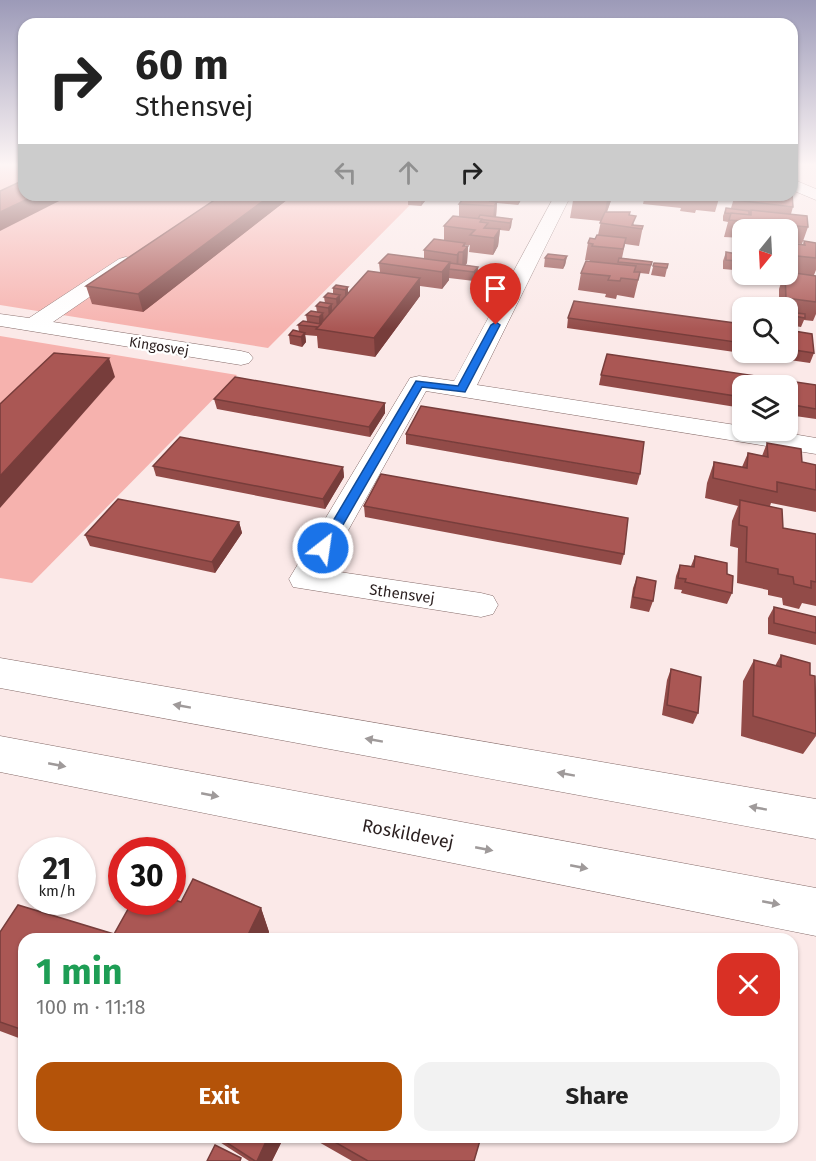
<!DOCTYPE html>
<meta charset="utf-8">
<style>
:root{--surface:#fff;--page:#f2f2f2;--text:#222;--muted:#767676;--accent:#b45309}
body{margin:0;font-family:"Fira Sans",sans-serif;background:var(--page);color:var(--text);height:100vh;display:flex;flex-direction:column;font-size:22px;white-space:nowrap}
*{box-sizing:border-box;margin:0}
p{font-size:20px;color:var(--muted)}
.icon{flex:none;width:33px;height:33px;fill:none;stroke:currentColor;stroke-width:2;stroke-linecap:round;stroke-linejoin:round}
.map{position:relative;flex:1;overflow:hidden}
.panel{position:absolute;left:18px;top:933px;width:780px;height:210px;display:flex;flex-direction:column;background:var(--surface);border-radius:18px;box-shadow:0 2px 4px #0004}
.panel>*{flex:none}
.banner{position:absolute;left:18px;top:18px;width:780px;height:183px;border-radius:18px;box-shadow:0 2px 4px #0004;background:#fff;color:var(--text);overflow:hidden}
.needle{width:39px;rotate:198deg}
.controls{position:absolute;left:732px;top:219px;display:grid;gap:12px}
.controls a{display:grid;place-items:center;width:66px;height:66px;border-radius:12px;background:var(--surface);box-shadow:0 2px 4px #0004;font-size:30px}
.speed{position:absolute;left:18px;top:837px;display:flex;gap:12px;font-size:30px;font-weight:700;text-align:center}
.speed>*{display:grid;place-content:center;width:78px;height:78px;border-radius:50%;background:var(--surface);box-shadow:0 2px 4px #0004;line-height:1}
.speed small{font-size:15px;font-weight:400}
.speed .limit{border:9px solid #d22;background:#fff;color:#111}
.pin{position:absolute;display:grid;place-items:center;width:51px;height:51px;color:#fff;margin:-62px -26px;border-radius:50% 50% 50% 0;rotate:-45deg;box-shadow:0 0 6px #0007}
.pin .icon{rotate:45deg}
.me{position:absolute;width:66px;margin:-33px;rotate:30deg;stroke-linejoin:round;filter:drop-shadow(0 0 4px #0008)}
.turn{display:flex;align-items:center;gap:21px;height:126px;padding:0 18px;font-size:27px}
.turn .icon{width:78px;height:78px;stroke-width:2.5}
.turn b{display:block;font-size:42px;line-height:51px}
.lanes{display:flex;align-items:center;height:57px;padding:0 18px;background:#0003;justify-content:center;gap:30px;direction:ltr}
.lanes .off{opacity:.35}
.round{display:grid;place-items:center;flex:none;width:63px;height:63px;border-radius:18px;background:var(--page)}
.overview{display:flex;align-items:center;justify-content:space-between;height:102px;padding:0 18px}
h1{font-size:36px;font-weight:700;line-height:45px;color:#1e9e55}
.primary-button{display:flex;gap:12px;margin-top:auto;padding:12px 18px}
.primary-button a{flex:1;height:69px;border-radius:18px;background:var(--accent);color:#fff;font-size:24px;font-weight:700;line-height:69px;text-align:center}
.primary-button a+a{background:var(--page);color:var(--text)}
.map>svg:first-child{display:block}
</style>
<div class="map">
<svg width="816" height="1161" viewBox="0 0 816 1161">
<rect width="100%" height="100%" fill="#fbe9e8"/>
<!-- green -->
<g fill="#f6b2ae">
<path d="M0,166h24v29h386l4,6 -146,147 -268,-43z"/>
<path d="M0,336l237,39 -205,208 -32,-5z"/>
</g>
<g fill="none" stroke-linecap="round" stroke-linejoin="round">
<defs>
<g id="minor">
<path d="M792,179l24,10v11l-24,-10z"/>
<path d="M555,195h16l-94,190 265,41v4h27l47,8v16l-390,-63 -100,179 155,23 12,3 5,9 -5,9 -12,3 -188,-30 -4,-8 121,-201 9,-2 35,5z"/>
<path d="M126,257l7,2 2,4 -2,4 -80,55 188,29 8,2 4,5 -4,5 -8,2 -241,-39v-12l29,4 90,-59z"/>
</g>
<g id="secondary">
<path d="M0,658l816,141v40l-816,-151z"/>
<path d="M0,736l816,152v48l-816,-164z"/>
</g>
</defs>
<!-- minor casing -->
<use href="#minor" stroke="#856b69" stroke-width="1"/>
<!-- secondary casing -->
<use href="#secondary" stroke="#856b69" stroke-width="1"/>
<!-- minor -->
<use href="#minor" fill="#fff" fill-rule="evenodd"/>
<!-- secondary -->
<use href="#secondary" fill="#fff" fill-rule="evenodd"/>
</g>
<!-- wall -->
<g fill="#924b48">
<path d="M222,195h70v1l-149,116 -51,-8 -6,-18z"/>
<path d="M410,195h15v6l-4,5 -13,-1v-8z"/>
<path d="M474,195h50l-6,10 -21,-2 -1,14 16,2 -1,8 -2,4 -9,-1 -2,16 -5,9 -24,-3 1,-7h-5v1h3l-1,17 -2,2 13,2 -1,9 -3,5 -25,-3v2l-7,9 -22,-3v10l-45,61 -57,-9 -1,-12 -12,-1 1,7 -4,5 -12,-3 -1,-9 10,-3 -1,-7 9,-4 -1,-6 11,-3 -1,-6 9,-3 -1,-6 9,-3v-6l15,-1v6l32,-21 -1,-9 45,-4v-9l20,-10v-14l15,-10v-12l15,-8z"/>
<path d="M574,195h39l-6,17 23,3 4,10 9,1 -4,20 -14,-2 -3,14 30,4 -3,12 -9,-1 -6,25 -17,-3 -1,4 -11,-2 1,-3 -28,-4 3,-17 8,-12 1,-1h-5l3,-17 7,-4 3,-4 3,-14 -31,-3z"/>
<path d="M633,195h11l-2,4 -9,-1z"/>
<path d="M645,195h75l-5,17 -19,-2 -1,3 -15,-2 1,-3 -38,-4z"/>
<path d="M735,195h57l1,12 -2,7 17,13 -6,17 -14,-2v-12h-46v8l-18,-1 4,-15 -5,-1v-5l3,-8h5z"/>
<path d="M804,241l12,2v27l-2,5 2,1v38l-3,7 -9,-1 -3,7 -13,-2v-17h-9v-19l5,-15h4v-26l2,-5 13,1z"/>
<path d="M726,252l11,9 -3,9 -11,-1v-8z"/>
<path d="M567,256l-2,9 -2,4 -19,-2 1,-9z"/>
<path d="M654,263l14,1 -3,13 -14,-2z"/>
<path d="M742,264v10h16l-3,8 -17,-3 1,-6z"/>
<path d="M568,318l174,6v28h46v-22l26,23 -4,10 -243,-35z"/>
<path d="M601,375l215,10v34l-28,-4v-29h-46v22l-143,-23z"/>
<path d="M214,399l171,14 -15,24 -153,-28z"/>
<path d="M406,434l234,40 -3,11 -231,-41z"/>
<path d="M767,443l35,19 14,3v47l-45,-9 -1,3 13,22 33,6v72l-14,-3 -3,6 -16,-4 -1,-7 -14,-3v-5l-31,-7 1,-35 -8,-2 2,-25 6,-15 -33,-8 2,-15 7,-21 28,5 6,-14 14,3z"/>
<path d="M153,466l190,1 1,10 -19,32 -169,-33z"/>
<path d="M364,506l260,48 -3,11 -256,-48z"/>
<path d="M239,522l3,11 -27,40 -125,-27 -5,-11z"/>
<path d="M695,556l32,18 5,19 -5,11 -46,-11 1,-3 -8,-1 2,-13 4,-11 11,1z"/>
<path d="M637,577l16,24 -4,11 -19,-4 3,-20z"/>
<path d="M774,607l42,10v28l-48,-11v-16z"/>
<path d="M781,655l29,20 6,61 -13,18 -62,-18 2,-55 11,-21 21,6z"/>
<path d="M671,669l27,44 -5,11 -31,-9 5,-35z"/>
<path d="M181,902l80,6 8,24 -3,7h-242v101l-24,-9v-99l114,2z"/>
<path d="M212,1137h72l-12,24h-23z"/>
<path d="M310,1137h171l-7,24h-122z"/>
</g>
<!-- shaded-wall -->
<g fill="#773d3b">
<path d="M36,195h35l-71,36v-19z"/>
<path d="M271,195h21v1l-149,116 -5,-18z"/>
<path d="M423,195h2v6l-4,5v-8z"/>
<path d="M519,195h5l-6,10z"/>
<path d="M608,195h5l-10,27z"/>
<path d="M497,202l-1,15 -3,5 1,-16z"/>
<path d="M512,219l-1,8 -2,4 1,-8z"/>
<path d="M500,229l-2,17 -5,9 1,-17z"/>
<path d="M465,243v7l3,-4 -1,17 -5,7 1,-24z"/>
<path d="M459,252l-1,17 -2,1 1,-15z"/>
<path d="M567,256l-2,9 -2,4 1,-9z"/>
<path d="M450,262l-1,18 -7,9v-17z"/>
<path d="M478,267l-1,9 -3,5v-9z"/>
<path d="M420,278v18l-45,61 -1,-19z"/>
<path d="M348,287v9l-3,3v-9z"/>
<path d="M340,295v10l-3,3 -1,-9z"/>
<path d="M332,304v9l-3,4 -1,-9z"/>
<path d="M323,313l1,10 -5,3v-9z"/>
<path d="M305,333l1,9 -4,5 -1,-10z"/>
<path d="M109,358l6,19 -115,131v-32z"/>
<path d="M385,403v10l-15,24 -1,-10z"/>
<path d="M343,467l1,10 -19,32 -2,-10z"/>
<path d="M239,522l3,11 -27,40 -3,-11z"/>
<path d="M261,908l8,24 -3,7h-20z"/>
<path d="M268,1137h16l-12,24h-15z"/>
</g>
<!-- building -->
<g fill="#aa5754" stroke="#773d3b" stroke-width="1.5">
<path d="M24,180v15h12l-36,17v-21z"/>
<path d="M792,193l1,14 -58,-7 1,-5h56z"/>
<path d="M222,195h49l-133,99 -52,-8z"/>
<path d="M410,195h13l-2,3 -13,-1z"/>
<path d="M466,195l26,3 -2,3 7,1 -3,4 -35,-2z"/>
<path d="M685,195h15l-1,3z"/>
<path d="M726,208l23,3v4l-24,-2z"/>
<path d="M751,210l56,6 1,11 -79,-7 2,-7 20,2z"/>
<path d="M605,212h25l-1,3 7,1 -4,9 11,1 -1,3 -42,-6z"/>
<path d="M480,215l32,4 -2,4 -32,-4z"/>
<path d="M453,216l29,3 -2,3 8,1 -4,5 16,1 -6,9 -24,-3 5,-5 -31,-4z"/>
<path d="M597,235l29,3 -3,11 -31,-3 1,-2 -5,-1 2,-5 5,1z"/>
<path d="M434,239l31,4 -2,3h5l-5,6h-4l-2,3 -33,-5z"/>
<path d="M804,241l12,2v15l-28,-3v-7h2v-5l15,2z"/>
<path d="M726,252l11,2v7l-11,-1z"/>
<path d="M388,254l62,8 -8,10 -63,-9z"/>
<path d="M548,254l19,2 -3,4 -19,-2z"/>
<path d="M619,258l33,4 -1,3 -33,-3z"/>
<path d="M586,261l50,5 -2,6h6l-2,8 -17,-2 -1,3 -12,-1 2,-4 -29,-3z"/>
<path d="M450,263l28,4 -4,5 -25,-3z"/>
<path d="M654,263l14,1 -1,4 -14,-2z"/>
<path d="M368,271l52,7 -46,60 -58,-9z"/>
<path d="M788,272l28,4v26l-30,-4 -1,-24h3z"/>
<path d="M336,285l12,2 -3,3 -12,-2z"/>
<path d="M328,293l12,2 -4,4 -12,-2z"/>
<path d="M574,301l168,23v19l-174,-25z"/>
<path d="M320,302l12,2 -4,4 -12,-2z"/>
<path d="M311,311l12,2 -4,4 -13,-2z"/>
<path d="M788,312l17,2v4l-17,-3z"/>
<path d="M303,321l18,3 -3,3 -20,-2z"/>
<path d="M293,330l12,3 -4,4 -12,-2z"/>
<path d="M788,330l24,4 2,19 -26,-4z"/>
<path d="M54,353l55,5 -109,118v-72z"/>
<path d="M607,354l209,31v24l-28,-5v-18h-46v11l-141,-22z"/>
<path d="M235,377l150,26 -16,24 -155,-28z"/>
<path d="M421,406l223,36 -4,32 -234,-40z"/>
<path d="M180,437l163,30 -20,32 -170,-33z"/>
<path d="M767,443l34,6 1,13 14,3v25l-39,-8v10l-64,-14 1,-16 33,6 1,-15 20,4z"/>
<path d="M381,474l247,44 -4,36 -260,-48z"/>
<path d="M118,499l121,23 -27,40 -127,-27z"/>
<path d="M740,500l42,9 1,19 33,6v48l-5,-1v7l-17,-4 -1,-7 -15,-3v-5l-32,-7 1,-35 -8,-2z"/>
<path d="M695,556l32,7v11l6,2 -1,17 -47,-11 1,-3 -8,-1 2,-13 14,2z"/>
<path d="M637,577l19,4 -3,20 -20,-4z"/>
<path d="M774,607l42,10v16l-42,-10z"/>
<path d="M781,655l29,8v12l5,1 1,58 -63,-18 1,-56 27,7z"/>
<path d="M671,669l30,8 -3,36 -31,-8z"/>
<path d="M193,879l68,29 -15,31h-222v90l-1,1 -23,-8v-90l18,-27 96,29 18,-32h40v-3l9,3z"/>
<path d="M218,1137h50l-11,24h-2z"/>
<path d="M326,1137h155l-7,24h-106z"/>
<path d="M215,1145l26,13 -1,3h-33z"/>
</g>
<!-- one-way arrows -->
<defs><path id="oneway-solid" d="M-6-.8H1V-3.2L6.5 0L1 3.2V.8H-6Z" transform="scale(1.5)"/></defs>
<g fill="#9f9a9a">
<use href="#oneway-solid" transform="translate(182 706) rotate(-170)"/>
<use href="#oneway-solid" transform="translate(374 740) rotate(-170)"/>
<use href="#oneway-solid" transform="translate(57 765) rotate(11)"/>
<use href="#oneway-solid" transform="translate(566 774) rotate(-170)"/>
<use href="#oneway-solid" transform="translate(210 795) rotate(11)"/>
<use href="#oneway-solid" transform="translate(758 808) rotate(-170)"/>
<use href="#oneway-solid" transform="translate(484 849) rotate(11)"/>
<use href="#oneway-solid" transform="translate(579 867) rotate(11)"/>
<use href="#oneway-solid" transform="translate(771 903) rotate(11)"/>
</g>
<!-- sky -->
<linearGradient id="sky" x2="0" y2="1"><stop stop-color="#9c9ab8"/><stop offset="0.5" stop-color="#fdf5f5"/><stop offset="1" stop-color="#fdf5f5" stop-opacity="0"/></linearGradient>
<rect width="816" height="329" fill="url(#sky)"/>
<!-- route -->
<path fill="#1a73e8" stroke="#114b97" stroke-width="1.5" d="M496,322l4,3 -35,67 -43,-5 -94,164h-10l-1,-3 99,-167 42,5 33,-61z"/>
<g text-anchor="middle" stroke-width="4.5" stroke-linejoin="round" paint-order="stroke">
<!-- far-street labels -->
<g font-size="14" fill="#2a1f1f" stroke="#fff">
<text transform="translate(159 346) rotate(9)" y="5">Kingosvej</text>
</g>
<!-- street labels -->
<g font-size="15" fill="#2a1f1f" stroke="#fff">
<text transform="translate(402 594) rotate(8)" y="5">Sthensvej</text>
</g>
<!-- near-street labels -->
<g font-size="18" fill="#2a1f1f" stroke="#fff">
<text transform="translate(408 834) rotate(11)" y="6">Roskildevej</text>
</g>
</g>
</svg>
<div class="controls">
<a><svg class="needle" viewBox="-14 -14 28 28"><path d="M0-13l5 13h-10z" fill="#e53935"/><path d="M0 13l5-13h-10z" fill="#767676"/></svg></a>
<a><svg class="icon" aria-label="search" viewBox="0 0 24 24"><circle cx="10" cy="10" r="6"/><path d="M15 15l6 6"/></svg></a>
<a><svg class="icon" aria-label="layers" viewBox="0 0 24 24"><path d="M12 4l9 5-9 5-9-5zM3 14l9 5 9-5"/></svg></a>
</div>
<div class="speed"><div>21<small>km/h</small></div><div class="limit">30</div></div>
<div class="pin" style="left:496px;top:325px;background:#d93025"><svg class="icon" aria-label="arrive" viewBox="0 0 24 24"><path d="M6 21V4h12l-3 4 3 4H6"/></svg></div>
<svg class="me" style="left:323px;top:548px" viewBox="-20 -20 40 40"><circle r="17" fill="#1a73e8" stroke="#fff" stroke-width="3"/><path d="M0-11L8 9 0 5-8 9z" fill="#fff"/></svg>
<div class="banner">
<div class="turn"><svg class="icon" aria-label="right" viewBox="0 0 24 24"><path d="M7 20v-9h11M14 6l5 5-5 5"/></svg><div><b>60 m</b>Sthensvej</div></div>
<div class="lanes"><svg class="icon off" aria-label="left" viewBox="0 0 24 24"><path d="M17 20v-9H6M10 6l-5 5 5 5"/></svg><svg class="icon off" aria-label="ahead" viewBox="0 0 24 24"><path d="M12 20V5M6 11l6-6 6 6"/></svg><svg class="icon" aria-label="right" viewBox="0 0 24 24"><path d="M7 20v-9h11M14 6l5 5-5 5"/></svg></div>
</div>
<section class="panel">
<div class="overview"><div><h1>1 min</h1><p>100 m · 11:18</p></div><a class="round" style="background:#d93025;color:#fff"><svg class="icon" aria-label="close" viewBox="0 0 24 24"><path d="M6 6l12 12M18 6L6 18"/></svg></a></div>
<div class="primary-button"><a>Exit</a><a>Share</a></div>
</section>
</div>
